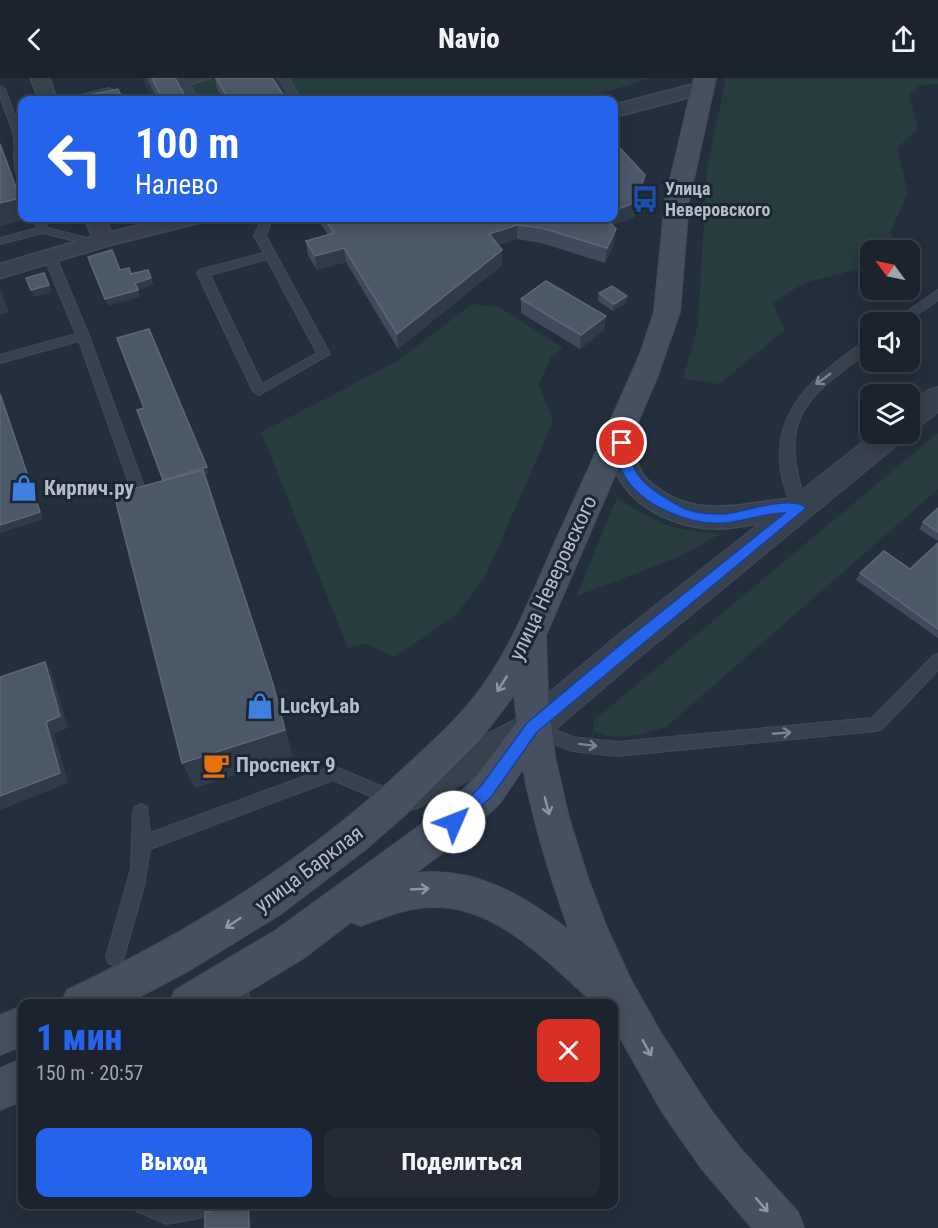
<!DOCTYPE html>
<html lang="ru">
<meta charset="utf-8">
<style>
:root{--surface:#1b232e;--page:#242b36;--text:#f1f3f6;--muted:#a0a4aa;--line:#39404a;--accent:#2563eb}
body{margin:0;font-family:"Roboto Condensed",sans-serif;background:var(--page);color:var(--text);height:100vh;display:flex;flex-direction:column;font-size:22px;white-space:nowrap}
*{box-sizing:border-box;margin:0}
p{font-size:20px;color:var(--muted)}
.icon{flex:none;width:33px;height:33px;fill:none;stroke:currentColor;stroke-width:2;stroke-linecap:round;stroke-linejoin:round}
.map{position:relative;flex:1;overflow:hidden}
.sheet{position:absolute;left:18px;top:921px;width:600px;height:210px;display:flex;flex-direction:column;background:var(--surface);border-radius:12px;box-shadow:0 3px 15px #0003,0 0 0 2px var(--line)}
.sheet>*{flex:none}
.top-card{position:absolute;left:18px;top:18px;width:600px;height:126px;border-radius:12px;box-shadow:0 3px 15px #0003,0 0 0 2px var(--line);background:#2563eb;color:#fff;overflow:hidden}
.needle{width:39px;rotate:303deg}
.fabs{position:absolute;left:860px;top:162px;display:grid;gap:12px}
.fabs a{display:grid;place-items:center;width:60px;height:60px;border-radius:12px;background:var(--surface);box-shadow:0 3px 15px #0003,0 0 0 2px var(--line);font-size:30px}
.pin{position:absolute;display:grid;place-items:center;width:51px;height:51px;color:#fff;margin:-26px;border:3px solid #fff;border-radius:50%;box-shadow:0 2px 6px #0007}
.me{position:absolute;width:66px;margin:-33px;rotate:46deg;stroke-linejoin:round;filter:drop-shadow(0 0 4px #0008)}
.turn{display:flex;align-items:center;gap:21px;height:126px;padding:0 18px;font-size:27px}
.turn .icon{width:78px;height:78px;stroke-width:2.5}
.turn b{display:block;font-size:42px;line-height:51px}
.round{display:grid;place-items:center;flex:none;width:63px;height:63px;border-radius:12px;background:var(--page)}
.overview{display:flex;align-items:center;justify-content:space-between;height:102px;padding:0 18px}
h1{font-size:36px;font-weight:800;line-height:45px;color:var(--accent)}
.action{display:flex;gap:12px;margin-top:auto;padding:12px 18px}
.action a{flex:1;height:69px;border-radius:12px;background:var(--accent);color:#fff;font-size:24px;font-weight:800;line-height:69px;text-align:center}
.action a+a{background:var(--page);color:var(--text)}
header{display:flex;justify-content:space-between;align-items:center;height:78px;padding:0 18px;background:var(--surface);font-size:27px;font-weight:800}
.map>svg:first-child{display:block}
</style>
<header><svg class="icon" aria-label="back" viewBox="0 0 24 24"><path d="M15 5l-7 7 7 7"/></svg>Navio<svg class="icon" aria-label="share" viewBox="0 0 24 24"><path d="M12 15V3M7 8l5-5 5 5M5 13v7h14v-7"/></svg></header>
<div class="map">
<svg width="938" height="1150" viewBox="0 0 938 1150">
<rect width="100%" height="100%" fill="#242f3e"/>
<!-- green -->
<g fill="#263c3f">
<path d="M142,0h508l-69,22h-428z"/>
<path d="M726,0h212v6l-18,1 -11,10 9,34 -21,19 11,45 -18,40 11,17h-31v16l-66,17 -31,20 12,27 -66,54 -36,-6 15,-53 9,-158z"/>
<path d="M472,226l29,4 62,40 -12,9 -12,27 14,38 -68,155 -28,37 -62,43 -29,-13 -18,4 -87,-216 135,-70z"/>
<path d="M938,355v56l-272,238c-24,7 -49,16 -72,4l-1,-10z"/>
<path d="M618,421l44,25 29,7 30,3 -45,24 -99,38 38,-94z"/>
</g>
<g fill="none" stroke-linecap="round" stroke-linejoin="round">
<defs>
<g id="service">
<path d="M176,0h35l-21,7 9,15h-10z"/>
<path d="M279,0h10l12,22h-10z"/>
<path d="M0,8l5,3 17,45v45l-5,-3c-6,-19 -1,-23 -3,-38 -3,-20 -14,-29 -14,-52z"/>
<path d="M109,10l3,1v4l-35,7h-17z"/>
<path d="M33,140h10l5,10 51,13 2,2 -6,3 -52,-13 -43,11v-6l37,-10z"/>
<path d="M262,140h10l-6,18 64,118 -71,41 -6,-4 -56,-118 2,-3 65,-17 -10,-17zM267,181l50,94 -55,31 -52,-109z"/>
<path d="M50,175l6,4 33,79 55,150 -2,4h-10l-2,-4 -51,-145 -79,22v-8l76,-21 -32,-77z"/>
<path d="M938,212v10l-31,22h-13l2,-3z"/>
<path d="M870,262v10c-70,52 -92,69 -63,158l-7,5 -5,-1c-32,-62 -13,-110 40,-149 11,-8 23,-19 35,-23z"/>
<path d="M938,576v16l-56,59 -6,2 -259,25 -45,-5 -43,-17 -2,-5 2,-5 6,-2 38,15 44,5 255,-24 61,-62z"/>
<path d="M333,688l69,29 2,5 -2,5 -6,2 -63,-27 -183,69 -6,37 -20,71 -3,6 -6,3 -6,-3 -3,-6 25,-88 2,-57 2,-5 6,-3 6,3 3,26z"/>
<path d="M233,892c14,6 15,20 17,34h-18l-3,-14 -5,-11 3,-6z"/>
<path d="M133,1126h96l-3,7 -7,3 -52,10 -31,-13z"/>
</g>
<g id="minor">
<path d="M31,0h18l8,22h-18z"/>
<path d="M702,4l7,2 2,4 -2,4 -95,25v-12z"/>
<path d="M85,140h20l6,14 60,-14h34l-3,4 -92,23 -110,33v-14l92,-27z"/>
<path d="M622,344l9,3c7,13 2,31 9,45 4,8 12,15 20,20 45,31 91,10 140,8l9,3 4,7 -4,7 -9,3c-25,1 -49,8 -73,10 -42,4 -91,-16 -110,-54 -7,-13 -11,-36 -4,-49z"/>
</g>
<g id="tertiary">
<path d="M938,309v25l-19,15 -10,3v-25l19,-15z"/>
<path d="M873,356h33l-4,7 -260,214 -98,84 -124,68 -13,4 -13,-4 -5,-12 5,-12 126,-66 98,-82z"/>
</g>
<g id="secondary">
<path d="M694,0h22l-27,123 -9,111 -23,66 -111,257 2,62 7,60 14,61 19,60 19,50 24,52 30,53 50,77 30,39 57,63 6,16h-52l-51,-60 -39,-56 -48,-85v-23h-19c-45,-39 -95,-96 -158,-97 -27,-1 -52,10 -76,19l-10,-4 -47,36 -76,46h-59l6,-14 101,-60 165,-120 33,-31 43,-57 -3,-27 -34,45 -75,75 -40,35 -84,64 -91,56 -64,34h-65l6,-14c124,-59 238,-129 338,-223 30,-28 61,-55 83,-89 29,-43 47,-92 68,-138 28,-62 57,-124 84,-186l14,-42 11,-111zM523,691c11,56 27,108 46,161 -45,-34 -94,-64 -153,-57l51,-39 33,-31z"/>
<path d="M22,928v40l-22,9v-40z"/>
<path d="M22,981v42l-22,9v-42z"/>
</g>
</defs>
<!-- service casing -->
<use href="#service" stroke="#414a57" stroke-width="2"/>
<!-- minor casing -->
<use href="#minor" stroke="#414a57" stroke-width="3"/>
<!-- tertiary casing -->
<use href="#tertiary" stroke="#414a57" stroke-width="2"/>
<!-- secondary casing -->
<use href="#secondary" stroke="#414a57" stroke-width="2"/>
<!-- service -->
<use href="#service" fill="#38414e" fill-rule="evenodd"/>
<!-- minor -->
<use href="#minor" fill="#38414e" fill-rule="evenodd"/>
<!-- tertiary -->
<use href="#tertiary" fill="#38414e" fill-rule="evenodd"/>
<!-- secondary -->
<use href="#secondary" fill="#465061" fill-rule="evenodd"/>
</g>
<!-- wall -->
<g fill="#3f4b5c">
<path d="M147,0h28l12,22h-29z"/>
<path d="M215,0h57l15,22h-63l-7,-10z"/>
<path d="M643,111l-9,28 -22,8 2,19 -9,19 -64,-20 -24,-4 -19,6 4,5v15l-104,84 -52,-87 -29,8 -9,-15 -2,-14 22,-6 -11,-17h297z"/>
<path d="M599,215l27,10 -13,8 -15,-10z"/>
<path d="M521,221l83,31 -24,19 -59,-36z"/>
<path d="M938,430v33l-19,-12 4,-7z"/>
<path d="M938,465v95l-82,-58 4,-7 50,-4z"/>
</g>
<!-- shaded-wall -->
<g fill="#2f3b4b">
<path d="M0,64l22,61v15h6v1l-28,7z"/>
<path d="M645,97l-2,14 -9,28 -34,12 2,-11h12v-7z"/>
<path d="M517,147v14l-28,9v-14z"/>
<path d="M616,151l-2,15 -9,19 2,-15z"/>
<path d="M344,170l2,14 -29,8 -2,-14z"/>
<path d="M502,172v15l-104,84 -1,-15z"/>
<path d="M151,200l3,7 -16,5 2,7 -32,9 -3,-7 30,-16z"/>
<path d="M49,207l3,7 -18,5 -3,-7z"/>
<path d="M0,211l9,23 -9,3z"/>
<path d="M627,218l-1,7 -13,8 1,-7z"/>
<path d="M606,238l-2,14 -24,19 1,-14z"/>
<path d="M0,312l43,129 -43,14z"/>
<path d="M207,389l2,7 -43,13 -3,-7z"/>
<path d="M45,584l7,11 16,55 -14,5 14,50 -68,27v-14l46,-74z"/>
<path d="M273,606l20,72 -98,32 -13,-25z"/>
<path d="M248,1127l2,1 1,22h-2z"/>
</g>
<!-- building -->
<g fill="#4b5868" stroke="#5c6777" stroke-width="1.5">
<path d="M152,0h23l12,22h-24z"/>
<path d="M216,0h56l15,22h-59h1z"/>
<path d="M118,11l5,11h-32l-2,-5z"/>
<path d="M0,66l20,54 -20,5z"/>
<path d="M614,66l3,1 28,30 -9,27 -22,9z"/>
<path d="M324,140h281l11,11 -9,19 -65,-20 -25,-3 -28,9 13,16 -105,84 -53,-86 -29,8 -9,-15 28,-8z"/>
<path d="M112,172l8,20 9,-2 2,6 17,-4 3,8 -16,5 3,7 -33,9 -17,-42z"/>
<path d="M44,195l5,12 -18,5 -5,-12z"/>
<path d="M546,203l60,35 -25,19 -60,-36z"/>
<path d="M612,208l15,10 -13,8 -15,-11z"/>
<path d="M149,251l58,138 -44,13 -26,-70 7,-2 -27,-70z"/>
<path d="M0,316l40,118 -40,13z"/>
<path d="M203,392l70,214 12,46 -103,33 -68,-269z"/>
<path d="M938,430v24l-15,-10z"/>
<path d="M938,465v86l-78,-56 24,-22 26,18z"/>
<path d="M45,584l15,54 -14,6 14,51 -60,23v-119z"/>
<path d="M248,1127l1,23h-44v-16z"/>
</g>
<!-- one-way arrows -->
<defs><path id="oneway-shaft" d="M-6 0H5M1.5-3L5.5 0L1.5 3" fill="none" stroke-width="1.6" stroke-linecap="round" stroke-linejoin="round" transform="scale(1.5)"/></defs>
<g stroke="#7c8592">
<use href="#oneway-shaft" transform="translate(823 301) rotate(144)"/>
<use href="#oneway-shaft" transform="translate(782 655) rotate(-5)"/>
<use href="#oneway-shaft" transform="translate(588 667) rotate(7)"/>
</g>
<g stroke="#8e96a5">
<use href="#oneway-shaft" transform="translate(502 606) rotate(122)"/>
<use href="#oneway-shaft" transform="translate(547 728) rotate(76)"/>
<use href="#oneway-shaft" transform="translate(420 811) rotate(-3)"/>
<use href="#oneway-shaft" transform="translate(233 845) rotate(147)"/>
<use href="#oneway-shaft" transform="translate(647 970) rotate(61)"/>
<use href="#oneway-shaft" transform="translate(762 1127) rotate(49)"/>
</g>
<!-- route -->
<path fill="#2563eb" stroke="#184099" stroke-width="1.5" d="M622,361l6,4c2,26 12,39 33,52 13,8 25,17 42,18 7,1 15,1 23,1 16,-2 69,-20 80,-6l-269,224 -45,64 -32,30 -6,3 -5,-3 -2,-4 2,-5 32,-31 46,-63 98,-82 160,-128c-20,0 -40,8 -60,10 -34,3 -84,-17 -101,-48 -5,-10 -7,-21 -8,-32z"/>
<!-- icons -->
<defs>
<symbol id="bus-bare" viewBox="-9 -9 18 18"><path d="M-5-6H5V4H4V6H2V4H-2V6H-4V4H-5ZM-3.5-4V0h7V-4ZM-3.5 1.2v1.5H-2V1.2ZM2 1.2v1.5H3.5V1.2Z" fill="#1a4fb4" stroke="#1d2633" stroke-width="2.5" paint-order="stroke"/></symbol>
<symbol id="shop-bare" viewBox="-9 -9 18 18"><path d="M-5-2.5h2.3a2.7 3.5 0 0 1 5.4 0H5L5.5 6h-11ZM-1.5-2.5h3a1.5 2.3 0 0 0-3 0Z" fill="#3f7fe0" stroke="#1d2633" stroke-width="2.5" paint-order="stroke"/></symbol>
<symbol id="cafe-bare" viewBox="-9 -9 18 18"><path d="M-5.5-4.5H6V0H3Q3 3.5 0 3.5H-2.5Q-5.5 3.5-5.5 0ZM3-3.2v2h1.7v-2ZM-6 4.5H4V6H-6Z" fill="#e8710a" stroke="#1d2633" stroke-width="2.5" paint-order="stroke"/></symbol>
</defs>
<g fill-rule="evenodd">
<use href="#bus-bare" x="626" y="102" width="38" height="38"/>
<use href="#shop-bare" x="5" y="391" width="38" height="38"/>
<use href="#shop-bare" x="241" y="609" width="38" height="38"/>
<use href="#cafe-bare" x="197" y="668" width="38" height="38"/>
</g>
<g text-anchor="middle" stroke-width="6" stroke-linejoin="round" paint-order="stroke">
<!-- far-poi labels -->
<g font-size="18" font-weight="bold" fill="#b4bcc9" stroke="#1d2633" text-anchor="start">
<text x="665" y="117">Улица<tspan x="665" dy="21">Неверовского</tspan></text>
</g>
<!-- poi labels -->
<g font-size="21" font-weight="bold" fill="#b4bcc9" stroke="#1d2633" text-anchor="start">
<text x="44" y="417">Кирпич.ру</text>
<text x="280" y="635">LuckyLab</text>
<text x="236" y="694">Проспект 9</text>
</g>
<!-- street labels -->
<g font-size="21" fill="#b4bcc9" stroke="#1d2633">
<text transform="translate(553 500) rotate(-65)" y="7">улица Неверовского</text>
<text transform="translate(309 791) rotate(-37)" y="7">улица Барклая</text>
</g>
</g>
</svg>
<div class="fabs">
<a><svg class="needle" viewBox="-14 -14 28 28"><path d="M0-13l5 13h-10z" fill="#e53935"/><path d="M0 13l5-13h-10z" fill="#a0a4aa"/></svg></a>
<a><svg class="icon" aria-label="sound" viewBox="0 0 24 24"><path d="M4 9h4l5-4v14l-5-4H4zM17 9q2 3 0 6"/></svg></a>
<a><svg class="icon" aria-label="layers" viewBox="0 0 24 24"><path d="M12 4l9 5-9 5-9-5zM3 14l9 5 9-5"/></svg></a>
</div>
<div class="pin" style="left:622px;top:365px;background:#d93025"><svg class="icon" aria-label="arrive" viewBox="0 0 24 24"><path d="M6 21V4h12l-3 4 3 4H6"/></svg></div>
<svg class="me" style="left:454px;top:744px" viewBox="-20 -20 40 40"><circle r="19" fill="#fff"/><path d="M0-13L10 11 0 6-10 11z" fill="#2563eb"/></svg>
<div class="top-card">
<div class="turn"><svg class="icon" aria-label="left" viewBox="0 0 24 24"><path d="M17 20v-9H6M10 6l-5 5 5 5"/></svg><div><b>100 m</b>Налево</div></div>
</div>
<section class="sheet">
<div class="overview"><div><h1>1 мин</h1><p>150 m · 20:57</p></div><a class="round" style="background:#d93025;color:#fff"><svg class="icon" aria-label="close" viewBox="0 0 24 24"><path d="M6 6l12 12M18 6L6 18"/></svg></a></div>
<div class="action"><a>Выход</a><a>Поделиться</a></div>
</section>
</div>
